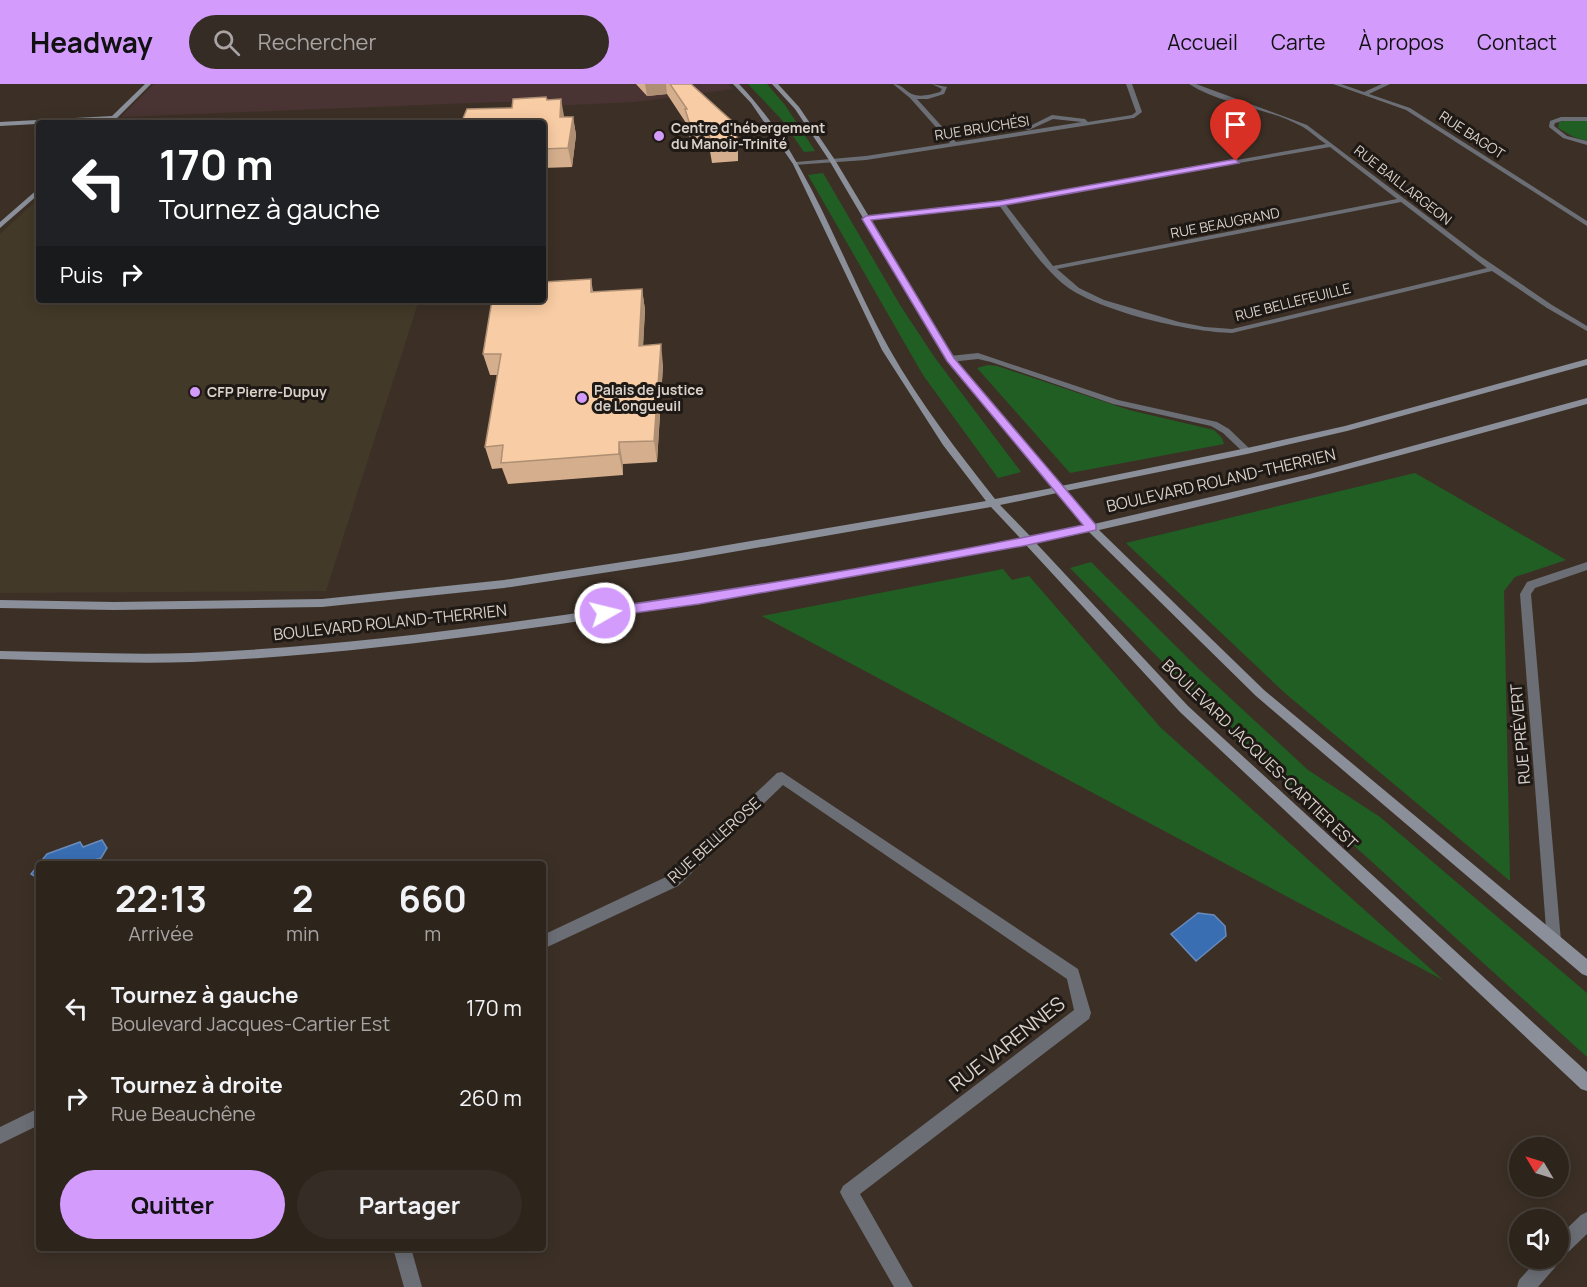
<!DOCTYPE html>
<html lang="fr">
<meta charset="utf-8">
<style>
:root{--surface:#2d241c;--page:#352c25;--text:#f1f3f6;--muted:#a7a4a3;--line:#48413b;--accent:#d39cfc}
body{margin:0;font-family:Manrope,sans-serif;background:var(--page);color:var(--text);height:100vh;display:flex;flex-direction:column;font-size:22px;white-space:nowrap}
*{box-sizing:border-box;margin:0}
p{font-size:20px;color:var(--muted)}
.icon{flex:none;width:33px;height:33px;fill:none;stroke:currentColor;stroke-width:2;stroke-linecap:round;stroke-linejoin:round}
.map{position:relative;flex:1;overflow:hidden}
.drawer{position:absolute;left:36px;top:777px;width:510px;height:390px;display:flex;flex-direction:column;background:var(--surface);border-radius:6px;box-shadow:0 3px 15px #0003,0 0 0 2px var(--line)}
.drawer>*{flex:none}
.hud{position:absolute;left:36px;top:36px;width:510px;height:183px;border-radius:6px;box-shadow:0 3px 15px #0003,0 0 0 2px var(--line);background:#202124;color:#fff;overflow:hidden}
.needle{width:39px;rotate:308deg}
.controls{position:absolute;left:1509px;top:1053px;display:grid;gap:12px}
.controls a{display:grid;place-items:center;width:60px;height:60px;border-radius:50%;background:var(--surface);box-shadow:0 3px 15px #0003,0 0 0 2px var(--line);font-size:30px}
.pin{position:absolute;display:grid;place-items:center;width:51px;height:51px;color:#fff;margin:-62px -26px;border-radius:50% 50% 50% 0;rotate:-45deg;box-shadow:0 0 6px #0007}
.pin .icon{rotate:45deg}
.me{position:absolute;width:66px;margin:-33px;rotate:82deg;stroke-linejoin:round;filter:drop-shadow(0 0 4px #0008)}
.turn{display:flex;align-items:center;gap:21px;height:126px;padding:0 24px;font-size:27px}
.turn .icon{width:78px;height:78px;stroke-width:2.5}
.turn b{display:block;font-size:42px;line-height:51px}
.then{display:flex;align-items:center;height:57px;padding:0 24px;background:#0003;gap:12px;font-size:22px}
.eta{display:flex;justify-content:space-evenly;align-items:center;height:102px;text-align:center}
.eta b{font-size:36px;font-weight:700;line-height:42px}
.button{display:flex;gap:12px;margin-top:auto;padding:12px 24px}
.button a{flex:1;height:69px;border-radius:36px;background:var(--accent);color:#111;font-size:24px;font-weight:700;line-height:69px;text-align:center}
.button a+a{background:var(--page);color:var(--text)}
ul{padding:0;list-style:none}
li{display:flex;align-items:center;gap:18px;height:90px;padding:0 24px}
li div{flex:1}
li b{display:block;font-size:22px}
li em{font-style:normal}
header{display:flex;align-items:center;gap:36px;box-sizing:border-box;height:84px;padding:0 30px;background:var(--accent);color:#111}
header strong{font-size:28px}
nav{display:flex;gap:33px;margin-inline-start:auto;font-size:21px}
.search{width:420px;height:54px;background:var(--page);display:flex;align-items:center;gap:15px;box-sizing:border-box;padding:0 21px;border-radius:33px;color:var(--muted);font-size:22px}
.map>svg:first-child{display:block}
</style>
<header>
<strong>Headway</strong>
<div class="search"><svg class="icon" aria-label="search" viewBox="0 0 24 24"><circle cx="10" cy="10" r="6"/><path d="M15 15l6 6"/></svg>Rechercher</div>
<nav><a>Accueil</a><a>Carte</a><a>À propos</a><a>Contact</a></nav>
</header>
<div class="map">
<svg width="1587" height="1203" viewBox="0 0 1587 1203">
<rect width="100%" height="100%" fill="#3c3026"/>
<!-- education -->
<path fill="#423928" d="M39,114v102h380l-93,291 -326,2v-359z"/>
<!-- medical -->
<path fill="#493433" d="M154,0h574l5,5 -98,13 -85,4 -21,-4h-34l-374,15z"/>
<!-- green -->
<g fill="#215e23">
<path d="M748,0h19l18,21 30,46 -11,1 -22,-32z"/>
<path d="M1570,36l17,1v20l-13,-4 -16,-9 1,-6z"/>
<path d="M823,89l77,132 35,53 86,114 -23,6 -75,-103 -115,-200z"/>
<path d="M988,281l9,1 132,44 85,20 8,8 2,6 -154,29 -93,-105z"/>
<path d="M1415,389l151,87 -51,17 -11,14 6,290 -224,-187 -160,-151z"/>
<path d="M1091,478l109,108 108,100 72,47 207,176v64l-291,-264 -95,-92 -131,-133z"/>
<path d="M1003,485l9,11 17,-4 132,152 282,252 -681,-364z"/>
</g>
<!-- water -->
<g fill="#3a6eb3" stroke="#698bba" stroke-width="1.5">
<path d="M102,756l5,8 -6,10 -20,6h-42v15l-8,-5 16,-20 33,-12 3,5z"/>
<path d="M1198,829l16,2 11,11 1,10 -30,25 -25,-27z"/>
</g>
<g fill="none" stroke-linecap="round" stroke-linejoin="round">
<!-- street -->
<g fill="#6b6e75" fill-rule="evenodd">
<path d="M893,0c10,0 13,9 22,11 8,2 17,-1 25,-3l2,-3 -10,-5 15,3 -3,7 -16,5h-11l39,43 126,-20 -29,-3 -24,11 -5,-1 28,-14 33,4 3,3 44,-7 4,-3 -10,-28h6l10,28 -8,6 -268,42 -72,5 -1,-1 3,-2 70,-6 84,-13 -40,-45z"/>
<path d="M1189,0h7l111,41 173,131 72,49 35,21v5l-40,-23 -55,-37 -260,62c-43,-1 -137,-22 -170,-50 -25,-22 -43,-51 -63,-78l-133,16 -3,-2 3,-2 175,-22 285,-51c-8,-5 -15,-12 -23,-17 -35,-20 -80,-21 -114,-43zM1330,63l67,52 -344,67 -48,-62zM1401,118l86,66 -255,61 -27,-2 -26,-5 -75,-22 -25,-12 -22,-19z"/>
<path d="M1333,0h8l23,8 18,-8h8l-21,10 41,14 177,113v5l-181,-116z"/>
<path d="M1561,33h26v4h-25l-7,2 -1,3 13,10 20,5v4l-24,-7 -14,-11 1,-6z"/>
<path d="M978,269l140,47 99,22 12,7 23,22 -2,2h-6l-21,-20 -12,-7 -98,-22 -122,-42 -13,-3 -28,3 -4,-3 4,-3z"/>
<path d="M1587,478v8l-52,18 -4,6 30,347 -2,5 -5,2 -5,-2 -2,-5 -27,-347 7,-12z"/>
<path d="M782,688l296,197 13,44 -2,6 -229,175 53,93h-19l-51,-89 -3,-6 3,-6 231,-176 -7,-31 -284,-194 -105,101 -135,63v-14l125,-59 109,-103z"/>
<path d="M39,1024v17l-39,19v-17z"/>
<path d="M1587,1128v22l-26,25 -3,5 -20,23h-21l2,-7 20,-22h19v-21l23,-22z"/>
<path d="M393,1164h18l11,39h-18z"/>
</g>
<!-- secondary -->
<g fill="#8a8f9a" fill-rule="evenodd">
<path d="M145,0h6l-39,39h-4l1,-3 -109,6v-4l112,-6z"/>
<path d="M733,0h6c72,75 101,177 151,266 30,53 68,102 105,149l57,-11 -105,-127 -118,-201 -34,-51 -23,-25h6l21,23 36,53 119,198 107,128 186,-38 98,-22 242,-67v6l-240,66 -100,23 -181,37 28,33 216,-50 277,-76v6c-162,45 -324,89 -488,126l165,160 323,269v17l-5,-2 -326,-278 -167,-164 -53,11 152,163 399,366v19l-6,-2 -401,-377 -154,-167c-107,21 -215,39 -323,57 -169,27 -339,52 -511,60 -64,2 -128,-1 -192,-3v-8c64,1 127,4 191,2 145,-6 289,-25 432,-47 133,-20 266,-42 398,-67l-30,-32 -310,54 -177,27 -182,19 -208,3 -114,-2v-8l114,2 208,-3 182,-19 177,-27 305,-52 -43,-56 -61,-95 -89,-186 -42,-61zM1057,409l27,33 -53,11 -31,-32z"/>
<path d="M39,104v6l-39,34v-6z"/>
</g>
</g>
<!-- wall -->
<g fill="#d5af8d">
<path d="M636,0h55l47,59v18l-26,2 -3,-18 -17,1 -6,-23 -19,-29 -20,2z"/>
<path d="M547,16l17,17h9l3,18 -4,32 -29,1v-45z"/>
<path d="M591,195l2,13 49,-3 3,21 -2,35 20,20 -6,97 -34,2v11l-115,9 -6,-16 -10,1 -7,-22 12,-72h-7l-7,-21 60,-54z"/>
</g>
<!-- shaded-wall -->
<g fill="#ae8f73">
<path d="M645,0h21l1,10 -20,2z"/>
<path d="M561,15l3,17 -1,19 -3,-18z"/>
<path d="M573,33l3,18 -4,32 -4,-19z"/>
<path d="M642,205l3,21 -3,57 -3,-21z"/>
<path d="M661,260l2,21 -6,97 -3,-21z"/>
<path d="M619,358l4,22v11l-4,-21z"/>
</g>
<!-- building -->
<g fill="#f8cca4" stroke="#ae8f73" stroke-width="1.5">
<path d="M670,0h21l43,39 4,20 -27,2 -3,-18 -17,1 -6,-19h2z"/>
<path d="M546,13l1,3 14,-1 -1,18h13l-5,31 -25,1v-26h-82l6,-14 45,-1 1,-9z"/>
<path d="M591,195v13l51,-3 -3,57 22,-2 -7,97 -35,1v12l-118,9 2,-18 -18,2 16,-93h-18l9,-54h51v-11l1,-7z"/>
</g>
<!-- route -->
<path fill="#d39cfc" stroke="#8965a4" stroke-width="1.5" d="M1236,75l3,4 -239,43 -129,14 83,138 142,167v5l-68,15 -329,59 -94,13 -5,-1 -2,-3 2,-4 5,-1c160,-23 320,-49 478,-83l-136,-164 -85,-142 4,-3 134,-15z"/>
<!-- markers -->
<g fill="#d39cfc" stroke="#1f1915" stroke-width="2">
<circle cx="659" cy="52" r="6"/>
<circle cx="195" cy="308" r="6"/>
<circle cx="582" cy="314" r="6"/>
</g>
<g text-anchor="middle" stroke-width="6" stroke-linejoin="round" paint-order="stroke">
<!-- far-poi labels -->
<g font-size="14" font-weight="bold" fill="#d8d0c9" stroke="#1f1915" text-anchor="start">
<text x="671" y="49">Centre d'hébergement<tspan x="671" dy="16">du Manoir-Trinité</tspan></text>
<text x="594" y="311">Palais de justice<tspan x="594" dy="16">de Longueuil</tspan></text>
<text x="207" y="313">CFP Pierre-Dupuy</text>
</g>
<!-- far-street labels -->
<g font-size="14" fill="#d8d0c9" stroke="#1f1915">
<text transform="translate(982 44) rotate(-9)" y="5">RUE BRUCHÉSI</text>
<text transform="translate(1472 51) rotate(33)" y="5">RUE BAGOT</text>
<text transform="translate(1403 101) rotate(38)" y="5">RUE BAILLARGEON</text>
<text transform="translate(1225 139) rotate(-11)" y="5">RUE BEAUGRAND</text>
<text transform="translate(1293 218) rotate(-14)" y="5">RUE BELLEFEUILLE</text>
</g>
<!-- street labels -->
<g font-size="16" fill="#d8d0c9" stroke="#1f1915">
<text transform="translate(1221 396) rotate(-13)" y="6">BOULEVARD ROLAND-THERRIEN</text>
<text transform="translate(390 538) rotate(-6)" y="6">BOULEVARD ROLAND-THERRIEN</text>
<text transform="translate(1520 650) rotate(-95)" y="6">RUE PRÉVERT</text>
<text transform="translate(1260 670) rotate(44)" y="6">BOULEVARD JACQUES-CARTIER EST</text>
<text transform="translate(714 756) rotate(-42)" y="6">RUE BELLEROSE</text>
</g>
<!-- near-street labels -->
<g font-size="20" fill="#d8d0c9" stroke="#1f1915">
<text transform="translate(1007 960) rotate(-38)" y="7">RUE VARENNES</text>
</g>
</g>
</svg>
<div class="controls">
<a><svg class="needle" viewBox="-14 -14 28 28"><path d="M0-13l5 13h-10z" fill="#e53935"/><path d="M0 13l5-13h-10z" fill="#a7a4a3"/></svg></a>
<a><svg class="icon" aria-label="sound" viewBox="0 0 24 24"><path d="M4 9h4l5-4v14l-5-4H4zM17 9q2 3 0 6"/></svg></a>
</div>
<div class="pin" style="left:1236px;top:77px;background:#d93025"><svg class="icon" aria-label="arrive" viewBox="0 0 24 24"><path d="M6 21V4h12l-3 4 3 4H6"/></svg></div>
<svg class="me" style="left:605px;top:529px" viewBox="-20 -20 40 40"><circle r="17" fill="#d39cfc" stroke="#fff" stroke-width="3"/><path d="M0-11L8 9 0 5-8 9z" fill="#fff"/></svg>
<div class="hud">
<div class="turn"><svg class="icon" aria-label="left" viewBox="0 0 24 24"><path d="M17 20v-9H6M10 6l-5 5 5 5"/></svg><div><b>170 m</b>Tournez à gauche</div></div>
<div class="then">Puis<svg class="icon" aria-label="right" viewBox="0 0 24 24"><path d="M7 20v-9h11M14 6l5 5-5 5"/></svg></div>
</div>
<section class="drawer">
<div class="eta">
<div><b>22:13</b><p>Arrivée</p></div>
<div><b>2</b><p>min</p></div>
<div><b>660</b><p>m</p></div>
</div>
<ul>
<li><svg class="icon" aria-label="left" viewBox="0 0 24 24"><path d="M17 20v-9H6M10 6l-5 5 5 5"/></svg><div><b>Tournez à gauche</b><p>Boulevard Jacques-Cartier Est</p></div><em>170 m</em></li>
<li><svg class="icon" aria-label="right" viewBox="0 0 24 24"><path d="M7 20v-9h11M14 6l5 5-5 5"/></svg><div><b>Tournez à droite</b><p>Rue Beauchêne</p></div><em>260 m</em></li>
</ul>
<div class="button"><a>Quitter</a><a>Partager</a></div>
</section>
</div>
